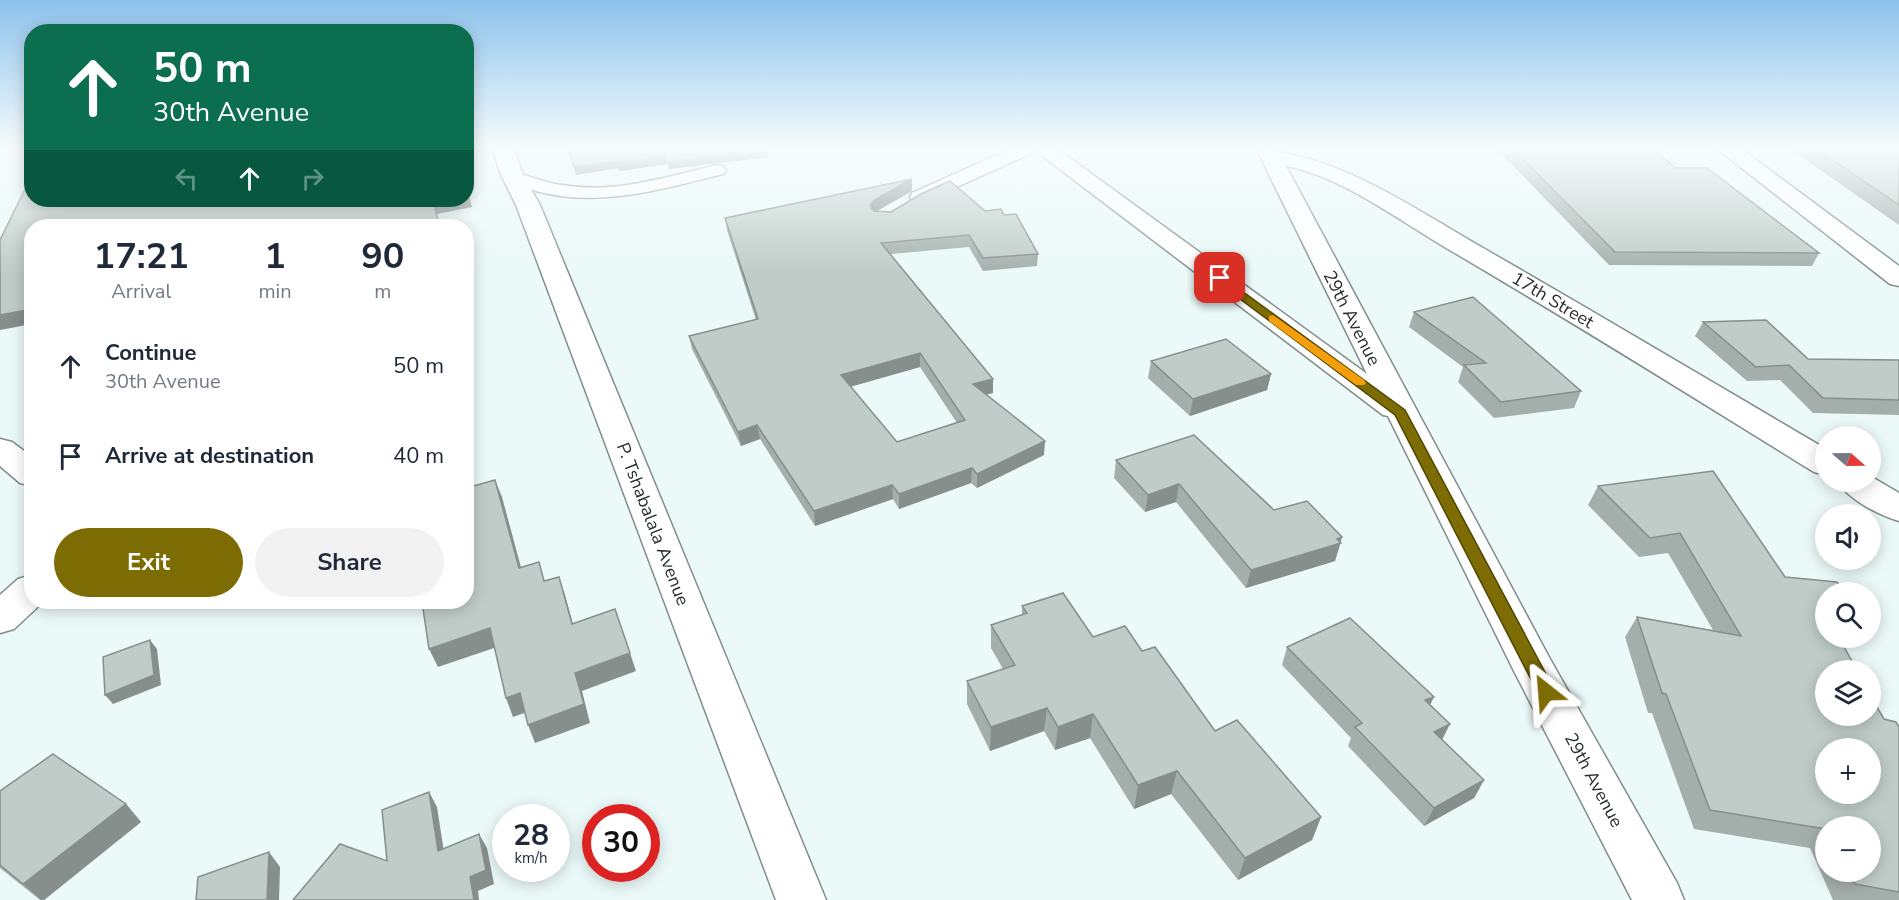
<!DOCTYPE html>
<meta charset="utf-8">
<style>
:root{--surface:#fff;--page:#f2f2f3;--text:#1f2937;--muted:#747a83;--accent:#7d6b03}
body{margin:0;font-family:"Nunito Sans",sans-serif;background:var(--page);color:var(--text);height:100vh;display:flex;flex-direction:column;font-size:22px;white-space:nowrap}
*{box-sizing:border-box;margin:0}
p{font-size:20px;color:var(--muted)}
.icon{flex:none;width:33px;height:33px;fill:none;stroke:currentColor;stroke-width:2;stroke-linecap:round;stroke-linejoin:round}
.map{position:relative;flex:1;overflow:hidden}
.panel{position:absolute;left:24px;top:219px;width:450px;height:390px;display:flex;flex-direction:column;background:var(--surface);border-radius:24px;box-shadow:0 3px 15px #0003}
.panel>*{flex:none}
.top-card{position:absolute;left:24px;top:24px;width:450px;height:183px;border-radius:24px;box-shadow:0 3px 15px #0003;background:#0b6e4f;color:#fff;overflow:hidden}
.needle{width:39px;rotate:110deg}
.fabs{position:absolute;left:1815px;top:426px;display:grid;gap:12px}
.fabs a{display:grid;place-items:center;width:66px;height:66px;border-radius:50%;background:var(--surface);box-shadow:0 3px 15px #0003;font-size:30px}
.speed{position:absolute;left:492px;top:804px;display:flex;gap:12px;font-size:30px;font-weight:700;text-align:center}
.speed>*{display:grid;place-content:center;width:78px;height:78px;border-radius:50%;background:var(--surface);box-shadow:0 3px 15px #0003;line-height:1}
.speed small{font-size:15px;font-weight:400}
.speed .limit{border:9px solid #d22;background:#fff;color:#111}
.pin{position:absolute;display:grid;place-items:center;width:51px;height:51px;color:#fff;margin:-26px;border-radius:12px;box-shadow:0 3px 9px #0006}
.me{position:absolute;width:66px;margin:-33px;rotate:332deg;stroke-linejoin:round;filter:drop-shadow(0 0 4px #0008)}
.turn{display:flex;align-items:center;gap:21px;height:126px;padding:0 30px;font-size:27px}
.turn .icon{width:78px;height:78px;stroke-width:2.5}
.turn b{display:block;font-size:42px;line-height:51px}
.lanes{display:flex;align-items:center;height:57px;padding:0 30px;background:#0003;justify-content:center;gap:30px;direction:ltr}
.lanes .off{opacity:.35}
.eta{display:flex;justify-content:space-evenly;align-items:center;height:102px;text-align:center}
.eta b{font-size:36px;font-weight:700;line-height:42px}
.cta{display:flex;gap:12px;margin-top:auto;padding:12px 30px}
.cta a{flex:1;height:69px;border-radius:36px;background:var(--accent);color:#fff;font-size:24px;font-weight:700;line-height:69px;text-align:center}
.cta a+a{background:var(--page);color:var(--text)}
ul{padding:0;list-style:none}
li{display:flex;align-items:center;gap:18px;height:90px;padding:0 30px}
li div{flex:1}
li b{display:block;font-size:22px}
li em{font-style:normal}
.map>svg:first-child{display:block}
</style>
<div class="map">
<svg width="1899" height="900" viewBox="0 0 1899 900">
<rect width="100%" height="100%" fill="#ebf9f9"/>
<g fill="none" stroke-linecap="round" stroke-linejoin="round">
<defs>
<g id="lane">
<path d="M1012,148h24l-2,4 -108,49h-14l-2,-4 2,-4z"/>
<path d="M717,165l6,1 3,4 -3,4c-64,16 -134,37 -199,13 -7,-2 -16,-4 -20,-10l3,-4 6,-1c17,4 32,11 49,13 52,9 105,-8 155,-20z"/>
</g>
<g id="street">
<path d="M492,148h21l11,29 16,28 286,695h-50l-260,-695 -14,-28z"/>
<path d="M1032,148h24l311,226 -111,-226h21l2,4c75,13 139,59 204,96 115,66 229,134 343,201v26l-12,-3c-121,-75 -243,-151 -366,-223 -48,-28 -107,-73 -162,-83l264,493 127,224 7,17h-52l-118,-229 -126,-255 -5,-1z"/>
<path d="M1716,148h24l159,118v20l-9,-2z"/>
<path d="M0,439l12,3 20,15v29l-12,-3 -20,-17z"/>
<path d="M1870,476l29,17v28c-20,-6 -50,-21 -61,-39h32z"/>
<path d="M32,575v27h11l-29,27 -14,4v-38l18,-16z"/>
</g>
</defs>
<!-- lane casing -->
<use href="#lane" stroke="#818e8d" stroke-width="3"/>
<!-- street casing -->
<use href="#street" stroke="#818e8d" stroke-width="3"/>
<!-- lane -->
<use href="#lane" fill="#fff" fill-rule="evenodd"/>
<!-- street -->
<use href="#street" fill="#fff" fill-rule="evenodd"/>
</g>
<!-- wall -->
<g fill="#a4afab" fill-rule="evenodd">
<path d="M568,148l200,1v8l-99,12 -2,-5 -48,7 -1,-3 -42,7z"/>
<path d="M1496,148h156l24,20 143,85 -7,13 -203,-1z"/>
<path d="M1789,148h110v77z"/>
<path d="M912,191l-35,20h108l19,4 34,39 -1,12 -54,5 -14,-24 -78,7 102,139 -7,1 58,61 -67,33 -6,-5 -72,26 -6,-10 -78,27 -55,-87 -19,7 -49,-97 -3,-13 67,-16 -29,-90 -2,-12zM920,367l37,56 -60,19 -47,-55z"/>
<path d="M1414,312l167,79 -7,17 -80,10 -36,-36 5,-15 -54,-40z"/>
<path d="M1703,322l105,37 91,1v55l-86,-2 -33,-33 -33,1 -52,-45z"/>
<path d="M1151,361l120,13 -4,16 -77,26 -42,-38z"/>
<path d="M1116,460l158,50 67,32 -6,19 -89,27 -70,-86 -31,10 -31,-34z"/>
<path d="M1598,486l187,91 41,15v46h33l-6,8 -10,-1 41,74 15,8v173h-66l-23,-52 -116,-19 -42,-116h-4l-23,-76 12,-20 76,13 -45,-77 -29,4 -51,-52zM1826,826h44v46h-44z"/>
<path d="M1022,606l71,31 49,14 73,80 106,86 -9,23 -74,40 -67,-86 -37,15 -44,-71 -35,12 -11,-19 -54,20 -23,-47v-23l36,-12 -12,-21v-23l31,-10z"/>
<path d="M1287,647l143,58 12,34 42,41 -10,18 -50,28 -76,-80 3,-8 -69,-73z"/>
<path d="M0,791l126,13 15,18 -97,78h-4l-40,-32z"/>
</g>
<!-- shaded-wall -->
<g fill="#868f8b">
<path d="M768,149v8l-99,12 -1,-7z"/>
<path d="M665,156l2,8 -48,7 -2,-8z"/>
<path d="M616,161l2,7 -42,7 -2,-8z"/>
<path d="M912,179v12l-37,21 -5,-6 4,-6z"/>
<path d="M469,195l3,12 -35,7 3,12 -7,-23 15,-3h18v-4z"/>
<path d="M32,309v15l-32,6v-15z"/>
<path d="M920,353v14l-78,22 -1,-14z"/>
<path d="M1271,374l-4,16 -77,26 3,-17z"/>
<path d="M993,379v14l-20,5v-14z"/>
<path d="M757,425l3,14 -19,7 -3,-14z"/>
<path d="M1045,441l-1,14 -67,33v-14z"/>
<path d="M972,468l-1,15 -72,26v-15z"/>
<path d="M495,480l7,17 24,89 -7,-18z"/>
<path d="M1179,484l-3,18 -31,10 3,-17z"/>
<path d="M892,485l1,14 -78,27 -1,-15z"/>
<path d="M1342,537l-7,24 -89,27 5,-18z"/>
<path d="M559,577l6,18 13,47 -6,-18z"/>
<path d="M490,628l7,19 -59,20 -9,-18z"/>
<path d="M150,640l7,9 4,36 -48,19 -8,-9z"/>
<path d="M630,653l6,18 -54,20 8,32 -55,20 -7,-18 47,-52z"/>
<path d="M520,693l7,19 -14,5 -7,-19z"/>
<path d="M1434,697l-9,18v-15z"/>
<path d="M1047,708l-3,23 -54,20 1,-24z"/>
<path d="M1093,714l-3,24 -35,12 3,-23z"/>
<path d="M1450,724l-9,18 -7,-10z"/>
<path d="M1177,771l-6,23 -37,15 4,-24z"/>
<path d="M1484,780l-10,18 -50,28 10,-18z"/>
<path d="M429,792l8,15 9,58 -8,-14z"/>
<path d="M126,804l15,18 -97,78h-3l-18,-16z"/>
<path d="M1321,817l-9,23 -74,40 7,-22z"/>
<path d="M479,834l8,14 7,36 -16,7 1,9h-5l-4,-23z"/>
<path d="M269,852l11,15 -1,33h-12z"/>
</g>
<!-- building -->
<g fill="#bfccc7" stroke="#868f8b" stroke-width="1.5" fill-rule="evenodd">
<path d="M569,148h198l1,1 -100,13 -3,-6 -48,7 -1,-2 -42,6z"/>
<path d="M1512,148h140l24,20h31l112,85 -204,-1z"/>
<path d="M1815,148h84v57z"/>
<path d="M32,175v25h416l-15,3 7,23h-408v83l-32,6v-75z"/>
<path d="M912,179l-38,21 -4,6 4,5 17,1 30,-18 29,-13 35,30 16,-2 3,6 12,-1 22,40 -55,4 -14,-23 -88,8 112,136 -20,5 72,57 -68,33 -5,-6 -73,26 -7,-9 -78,26 -57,-86 -19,7 -49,-96 69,-17 -33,-101zM920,353l45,67 -68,22 -56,-67z"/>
<path d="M1473,297l108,94 -80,11 -37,-37 22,-2 -72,-51z"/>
<path d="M1766,320l42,39 91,1v40l-76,-2 -34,-33 -33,2 -53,-45z"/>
<path d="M1226,339l45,35 -78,25 -42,-38z"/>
<path d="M1194,435l80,75 33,-9 35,36 -5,2 4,4 -90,27 -72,-86 -31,11 -32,-35z"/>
<path d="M1713,471l72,106 52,5 7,10h-18v46h13l18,32h-31v46h44v-21l14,24 12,3 3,5v165l-44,-8 -6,-12h21v-46h-44v3l-116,-19 -44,-116 -4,-1 -25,-76 104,19 -61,-103 -30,5 -52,-52zM1826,748h44v46h-44z"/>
<path d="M495,480l24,88 20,-6 5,19 15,-4 13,47 43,-15 15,44 -55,20 9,31 -56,21 -8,-32 -14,5 -16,-70 -61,21 -7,-47h44v-114z"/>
<path d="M1063,593l30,44 32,-11 17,25 13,-4 60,84 22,-11 84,97 -76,41 -68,-87 -39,14 -45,-71 -35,13 -11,-19 -56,19 -24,-46 48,-16 -24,-40 36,-12 -5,-7z"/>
<path d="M1350,618l84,79 -9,3 25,24 -16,8 50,48 -50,28 -79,-81 7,-4 -75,-76z"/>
<path d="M150,640l4,35 -49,20 -2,-38z"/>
<path d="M53,754l73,50 -103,80 -23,-19v-74z"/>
<path d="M429,792l9,59 41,-17 7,36 -16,7 4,23h-181l47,-56 47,17 -5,-51z"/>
<path d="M269,852l-2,48h-71l2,-23z"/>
</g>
<!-- sky -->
<linearGradient id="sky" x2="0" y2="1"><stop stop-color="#8dc2ec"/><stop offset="0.54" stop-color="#f6fcfc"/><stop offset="1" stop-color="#f6fcfc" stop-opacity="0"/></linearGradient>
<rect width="1899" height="274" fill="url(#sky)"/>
<!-- route -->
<path fill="#7d6b03" stroke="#514602" stroke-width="1.5" d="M1220,275l185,135 148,277 2,5 -2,5 -7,2 -6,-2 -145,-282 -179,-134v-5z"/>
<!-- slow -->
<path fill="#f59e0b" d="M1273,315l91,65 2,3 -2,2h-8l-87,-64v-5z"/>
<g text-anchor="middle" stroke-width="4.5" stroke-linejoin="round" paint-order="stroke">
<!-- street labels -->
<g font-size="18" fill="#282d2d" stroke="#fff">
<text transform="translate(1553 300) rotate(31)" y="6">17th Street</text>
<text transform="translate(1352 318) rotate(63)" y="6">29th Avenue</text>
<text transform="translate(653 524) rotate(69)" y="6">P. Tshabalala Avenue</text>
<text transform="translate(1594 780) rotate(62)" y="6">29th Avenue</text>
</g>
</g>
</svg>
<div class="fabs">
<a><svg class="needle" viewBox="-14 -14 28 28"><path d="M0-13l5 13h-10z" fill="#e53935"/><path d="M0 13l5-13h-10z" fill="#747a83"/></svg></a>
<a><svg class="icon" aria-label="sound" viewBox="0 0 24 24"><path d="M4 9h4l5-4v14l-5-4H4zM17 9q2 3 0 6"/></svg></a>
<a><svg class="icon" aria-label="search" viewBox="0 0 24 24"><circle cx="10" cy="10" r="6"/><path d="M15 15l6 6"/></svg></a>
<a><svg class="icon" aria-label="layers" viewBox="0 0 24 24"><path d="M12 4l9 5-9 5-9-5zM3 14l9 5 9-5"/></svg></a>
<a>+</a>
<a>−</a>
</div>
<div class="speed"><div>28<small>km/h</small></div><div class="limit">30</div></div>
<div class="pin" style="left:1220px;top:278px;background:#d93025"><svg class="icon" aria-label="arrive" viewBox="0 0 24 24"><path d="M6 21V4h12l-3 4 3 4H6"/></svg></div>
<svg class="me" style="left:1546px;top:692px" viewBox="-20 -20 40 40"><path d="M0-17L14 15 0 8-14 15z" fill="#7d6b03" stroke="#fff" stroke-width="4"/></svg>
<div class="top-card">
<div class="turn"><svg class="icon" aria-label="ahead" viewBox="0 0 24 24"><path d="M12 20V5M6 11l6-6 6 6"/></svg><div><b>50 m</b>30th Avenue</div></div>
<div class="lanes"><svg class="icon off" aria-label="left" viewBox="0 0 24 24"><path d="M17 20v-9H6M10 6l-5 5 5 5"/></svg><svg class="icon" aria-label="ahead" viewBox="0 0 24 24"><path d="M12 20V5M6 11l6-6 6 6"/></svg><svg class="icon off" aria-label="right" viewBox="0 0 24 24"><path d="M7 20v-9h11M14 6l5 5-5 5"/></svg></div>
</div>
<section class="panel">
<div class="eta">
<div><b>17:21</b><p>Arrival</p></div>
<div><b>1</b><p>min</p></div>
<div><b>90</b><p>m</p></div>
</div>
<ul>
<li><svg class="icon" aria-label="ahead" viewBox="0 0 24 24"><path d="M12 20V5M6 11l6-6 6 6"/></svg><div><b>Continue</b><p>30th Avenue</p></div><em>50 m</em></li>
<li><svg class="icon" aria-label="arrive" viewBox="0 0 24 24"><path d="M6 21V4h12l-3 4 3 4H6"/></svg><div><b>Arrive at destination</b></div><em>40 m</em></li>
</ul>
<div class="cta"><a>Exit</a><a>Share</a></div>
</section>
</div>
